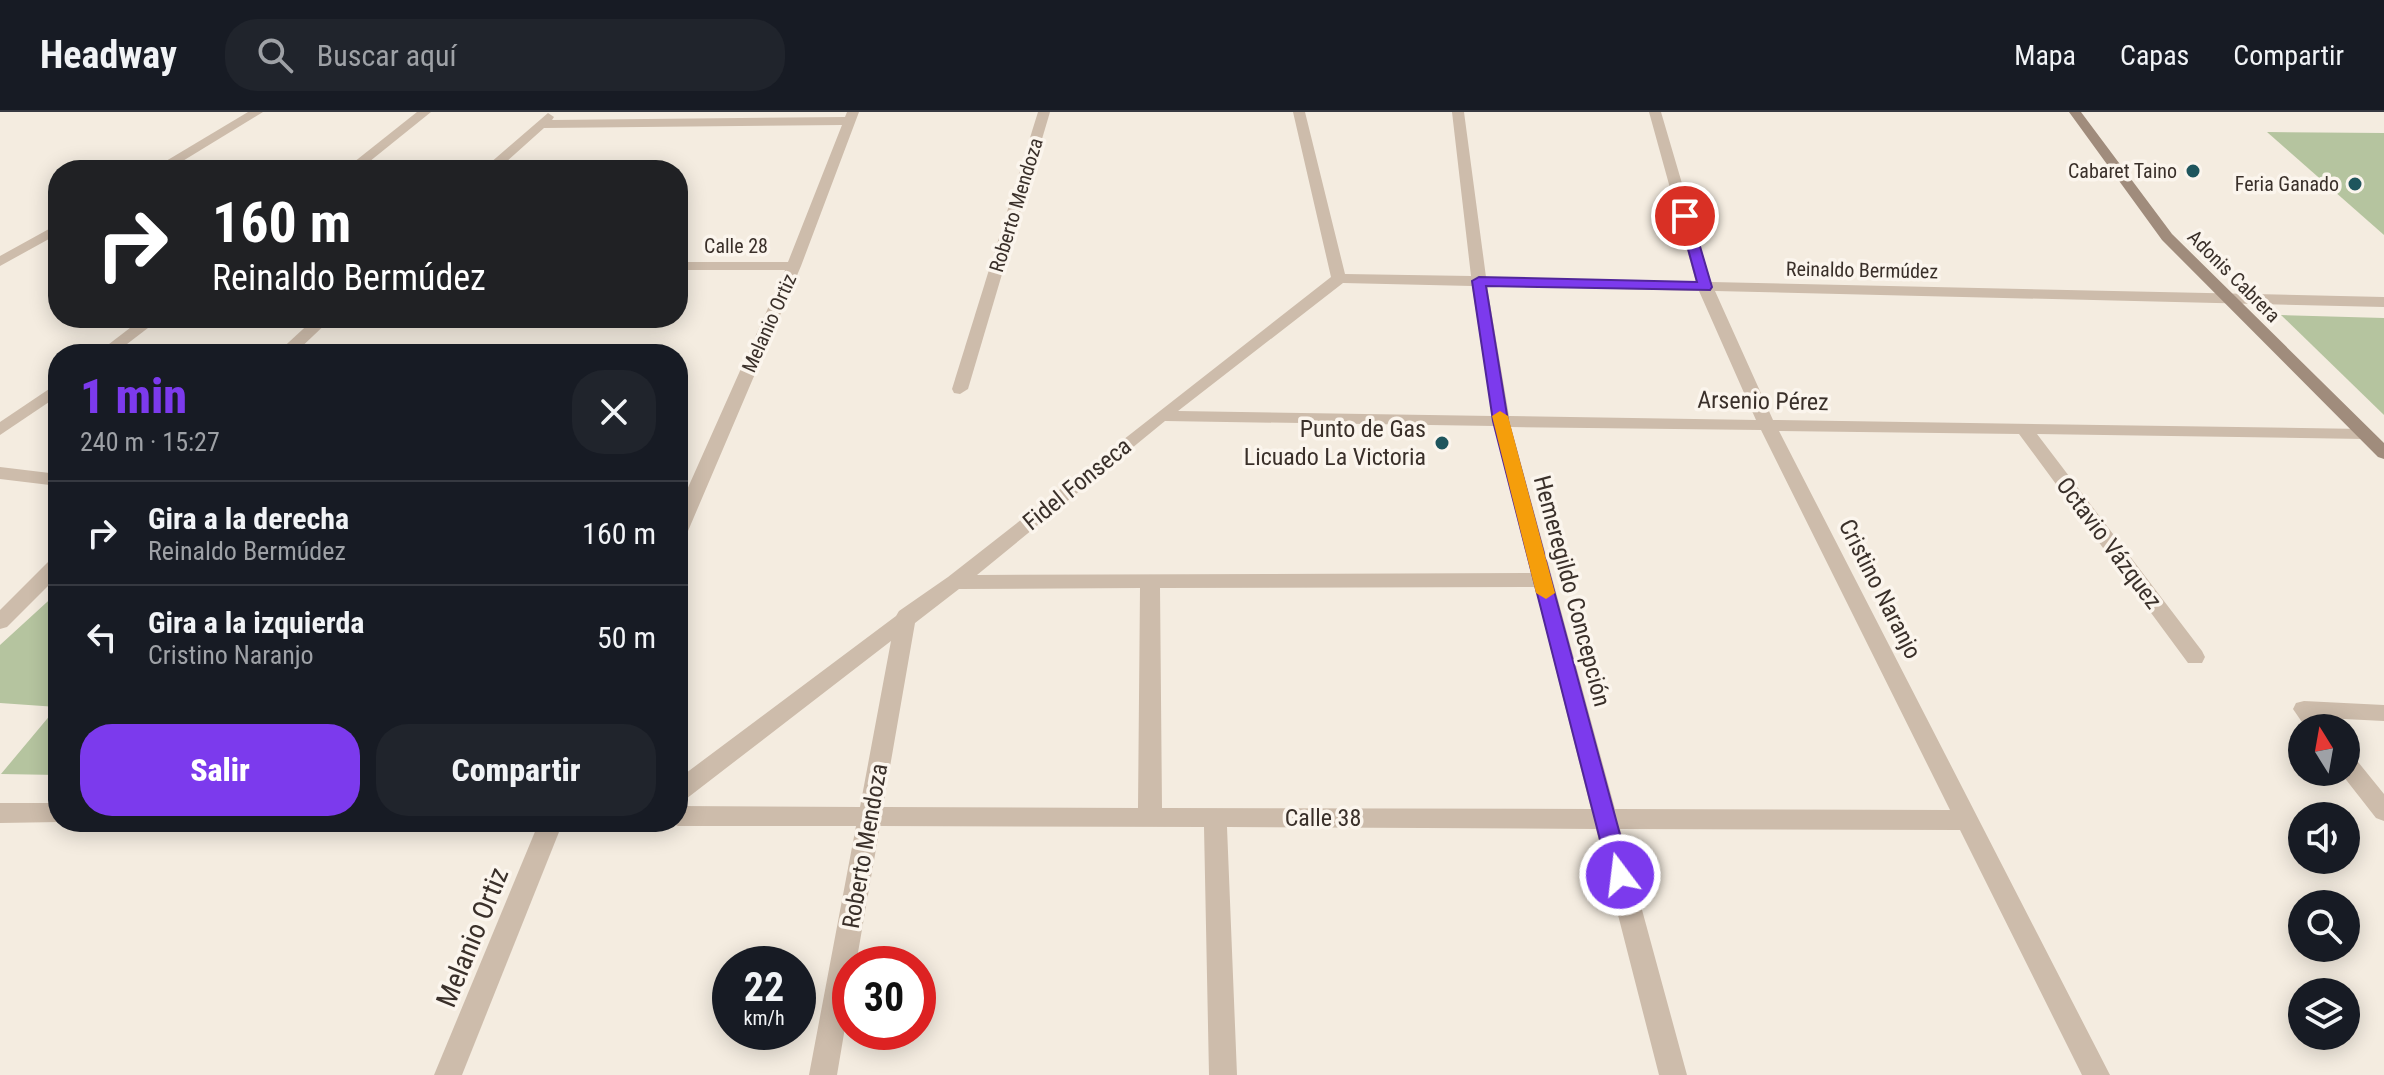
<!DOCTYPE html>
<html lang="es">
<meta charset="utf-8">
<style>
:root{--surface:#171b24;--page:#20242c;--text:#f1f3f6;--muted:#9ea1a6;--line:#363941;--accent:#7c3aed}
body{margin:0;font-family:"Roboto Condensed",sans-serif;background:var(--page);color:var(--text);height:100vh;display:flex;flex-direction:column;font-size:30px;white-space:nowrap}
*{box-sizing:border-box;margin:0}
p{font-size:26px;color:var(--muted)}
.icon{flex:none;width:44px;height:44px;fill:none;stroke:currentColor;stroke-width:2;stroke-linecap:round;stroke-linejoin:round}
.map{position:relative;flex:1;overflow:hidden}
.drawer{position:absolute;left:48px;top:232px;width:640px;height:488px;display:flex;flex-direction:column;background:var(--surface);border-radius:32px;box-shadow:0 4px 20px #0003}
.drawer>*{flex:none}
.guide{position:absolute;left:48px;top:48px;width:640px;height:168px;border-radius:32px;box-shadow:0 4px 20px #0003;background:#202124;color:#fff;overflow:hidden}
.needle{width:52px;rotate:349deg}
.tools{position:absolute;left:2288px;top:602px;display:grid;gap:16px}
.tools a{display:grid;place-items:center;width:72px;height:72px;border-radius:50%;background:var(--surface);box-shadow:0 4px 20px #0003;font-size:40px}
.speed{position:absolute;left:712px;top:834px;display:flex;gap:16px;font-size:40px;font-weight:700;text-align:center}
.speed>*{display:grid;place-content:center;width:104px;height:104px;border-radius:50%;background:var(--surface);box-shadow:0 4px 20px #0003;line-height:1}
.speed small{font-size:20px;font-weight:400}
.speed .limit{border:12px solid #d22;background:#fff;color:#111}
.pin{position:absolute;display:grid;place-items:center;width:68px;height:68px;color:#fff;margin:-34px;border:4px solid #fff;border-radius:50%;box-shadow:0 2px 8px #0007}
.me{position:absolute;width:88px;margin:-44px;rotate:345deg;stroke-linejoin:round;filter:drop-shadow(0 0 6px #0008)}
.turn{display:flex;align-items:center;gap:28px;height:168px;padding:0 32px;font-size:36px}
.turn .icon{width:104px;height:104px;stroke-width:2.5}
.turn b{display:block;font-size:56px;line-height:68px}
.round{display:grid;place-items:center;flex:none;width:84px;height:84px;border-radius:32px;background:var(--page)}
.summary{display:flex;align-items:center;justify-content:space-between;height:136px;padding:0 32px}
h1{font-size:48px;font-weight:800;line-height:60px;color:var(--accent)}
.cta{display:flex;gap:16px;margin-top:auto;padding:16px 32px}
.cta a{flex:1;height:92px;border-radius:32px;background:var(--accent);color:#fff;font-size:32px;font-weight:800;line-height:92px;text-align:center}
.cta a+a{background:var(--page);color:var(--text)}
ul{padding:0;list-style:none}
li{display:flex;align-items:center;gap:24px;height:104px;padding:0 32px;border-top:2px solid var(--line)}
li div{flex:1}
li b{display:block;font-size:30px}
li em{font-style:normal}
header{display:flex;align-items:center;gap:48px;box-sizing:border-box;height:112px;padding:0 40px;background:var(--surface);border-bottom:2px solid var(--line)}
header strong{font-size:38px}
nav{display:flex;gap:44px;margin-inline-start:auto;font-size:28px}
.search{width:560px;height:72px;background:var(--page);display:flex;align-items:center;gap:20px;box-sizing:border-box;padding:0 28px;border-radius:32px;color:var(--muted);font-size:30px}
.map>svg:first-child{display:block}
</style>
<header>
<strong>Headway</strong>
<div class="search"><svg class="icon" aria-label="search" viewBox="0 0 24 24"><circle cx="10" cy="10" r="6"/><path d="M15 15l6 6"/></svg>Buscar aquí</div>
<nav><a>Mapa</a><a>Capas</a><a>Compartir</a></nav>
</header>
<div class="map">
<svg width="2384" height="963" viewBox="0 0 2384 963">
<rect width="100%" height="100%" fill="#f4ece0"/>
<!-- green -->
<g fill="#b5c49f">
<path d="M2267,20l117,1v102z"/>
<path d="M2281,203l103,3v97z"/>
<path d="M58,480v183l-57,-1 56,-67 -57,-4v-58z"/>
</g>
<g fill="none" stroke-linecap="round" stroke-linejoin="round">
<!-- street -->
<g fill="#cdbcab" fill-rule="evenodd">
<path d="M248,0h15l-95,58h-17z"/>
<path d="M417,0h14l-72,58h-15z"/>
<path d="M847,0h12l-58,154 -113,265 -10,6v-27l107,-240h-107v-8h110l54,-137 -298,3 -47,42h-15l66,-57 6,4 -2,3 293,-3z"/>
<path d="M1038,0h12l-82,277 -8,5 -6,-1 -2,-4z"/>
<path d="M1293,0h12l40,162 126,2 -19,-164h12l22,165 210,5 -47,-170h12l50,170 673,15v10l-669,-16 58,129 591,9 9,5 -9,5 -327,-5 165,217 3,6 -3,6h-14l-169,-229 -240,-3 331,644h-28l-122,-245 -340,-1 67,246h-28l-63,-246 -369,-2 10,248h-28l-5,-248 -324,-1 -24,138h-6v34l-13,77h-28l47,-249h-178l-9,-4h9v-16l182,1 31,-166 -205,158 -8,2v-22l218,-163 3,-5 49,-34 383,-300zM1343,171l129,3 20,130 -314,-5zM1487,174l212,5 57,129 -247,-4zM1165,309l329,5 37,147 -554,2zM1511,315l250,3 189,380 -335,-1zM1535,475l56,222 -429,-1 -2,-220zM1140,476l-2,220 -255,-1 32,-184 44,-34z"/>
<path d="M58,112v10l-58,32v-10z"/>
<path d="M143,206h18l-47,36h-18z"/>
<path d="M315,206h17l-38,36h-18z"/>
<path d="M58,271v13l-58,39v-13z"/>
<path d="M0,355l58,7v12l-58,-7z"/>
<path d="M58,445v19l-51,51 -7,2v-19l51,-51z"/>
<path d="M2304,589l80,4v16l-60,-3 6,10h-24l-13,-19 3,-6z"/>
<path d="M2346,642l8,3 30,37v27l-8,-3 -36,-46h6z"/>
<path d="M0,691h58l2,19 -60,1z"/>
<path d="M539,710h24l-101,253h-28z"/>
</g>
<!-- secondary -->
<path fill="#a08c7c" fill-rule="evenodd" d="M2069,0h12l91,122 212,209v16l-6,-2 -216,-217z"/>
</g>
<!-- route -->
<path fill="#7c3aed" stroke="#51269a" stroke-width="2" d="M1685,100l6,4 21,71 -2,3 -224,-4 22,135 123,454 -3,7 -8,3 -8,-3 -3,-7 -116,-454 -21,-140 7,-4 218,5 -18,-66z"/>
<!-- slow -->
<path fill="#f59e0b" d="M1500,299l8,5 47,177 -9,6 -10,-6 -44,-177z"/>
<!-- markers -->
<g fill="#1e555d" stroke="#fbf5ed" stroke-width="3">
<circle cx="2193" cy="59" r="8"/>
<circle cx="2355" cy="72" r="8"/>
<circle cx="1442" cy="331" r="8"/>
</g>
<g text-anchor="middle" stroke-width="7" stroke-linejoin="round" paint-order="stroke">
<!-- far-poi labels -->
<g font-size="20" fill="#3a302a" stroke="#fbf5ed" text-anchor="end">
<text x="2177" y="66">Cabaret Taino</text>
<text x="2339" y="79">Feria Ganado</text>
</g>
<!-- far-street labels -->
<g font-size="20" fill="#3a302a" stroke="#fbf5ed">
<text transform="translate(1016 93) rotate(-73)" y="7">Roberto Mendoza</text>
<text x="736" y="141">Calle 28</text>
<text transform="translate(1862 158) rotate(1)" y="7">Reinaldo Bermúdez</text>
<text transform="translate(2234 164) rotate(45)" y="7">Adonis Cabrera</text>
<text transform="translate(769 211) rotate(-66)" y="7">Melanio Ortiz</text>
</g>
<!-- street labels -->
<g font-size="24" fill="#3a302a" stroke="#fbf5ed">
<text transform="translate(1763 289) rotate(1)" y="8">Arsenio Pérez</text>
<text transform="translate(1077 372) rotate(-39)" y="8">Fidel Fonseca</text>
<text transform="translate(2109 431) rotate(53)" y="8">Octavio Vázquez</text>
<text transform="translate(1880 477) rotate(63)" y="8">Cristino Naranjo</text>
<text transform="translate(1572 479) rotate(75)" y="8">Hemeregildo Concepción</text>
<text x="1323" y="714">Calle 38</text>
<text transform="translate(865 734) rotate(-80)" y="8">Roberto Mendoza</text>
</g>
<!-- poi labels -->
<g font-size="24" fill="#3a302a" stroke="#fbf5ed" text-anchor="end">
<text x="1426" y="325">Punto de Gas<tspan x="1426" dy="28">Licuado La Victoria</tspan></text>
</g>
<!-- near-street labels -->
<g font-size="28" fill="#3a302a" stroke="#fbf5ed">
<text transform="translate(472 825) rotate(-68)" y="10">Melanio Ortiz</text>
</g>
</g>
</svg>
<div class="tools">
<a><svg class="needle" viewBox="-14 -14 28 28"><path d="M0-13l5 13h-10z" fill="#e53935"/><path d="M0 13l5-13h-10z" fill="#9ea1a6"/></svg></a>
<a><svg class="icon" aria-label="sound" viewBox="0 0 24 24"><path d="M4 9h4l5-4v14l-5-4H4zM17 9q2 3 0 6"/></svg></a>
<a><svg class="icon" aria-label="search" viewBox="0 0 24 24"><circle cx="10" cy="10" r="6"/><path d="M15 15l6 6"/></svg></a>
<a><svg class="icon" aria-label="layers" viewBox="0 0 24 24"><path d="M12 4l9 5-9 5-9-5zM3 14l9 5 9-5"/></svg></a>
</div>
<div class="speed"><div>22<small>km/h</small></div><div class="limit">30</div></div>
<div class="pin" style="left:1685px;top:104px;background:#d93025"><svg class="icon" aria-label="arrive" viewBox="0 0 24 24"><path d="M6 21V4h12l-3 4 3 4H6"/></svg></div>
<svg class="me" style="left:1620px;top:763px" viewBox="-20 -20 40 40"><circle r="17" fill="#7c3aed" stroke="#fff" stroke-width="3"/><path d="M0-11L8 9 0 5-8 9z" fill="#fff"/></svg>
<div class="guide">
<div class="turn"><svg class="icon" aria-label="right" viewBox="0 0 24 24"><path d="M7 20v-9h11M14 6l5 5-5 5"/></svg><div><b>160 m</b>Reinaldo Bermúdez</div></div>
</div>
<section class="drawer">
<div class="summary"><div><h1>1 min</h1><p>240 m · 15:27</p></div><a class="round"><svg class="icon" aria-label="close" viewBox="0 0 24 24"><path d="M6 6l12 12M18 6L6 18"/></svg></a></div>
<ul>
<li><svg class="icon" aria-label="right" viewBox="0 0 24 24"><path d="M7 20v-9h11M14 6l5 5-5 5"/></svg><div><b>Gira a la derecha</b><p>Reinaldo Bermúdez</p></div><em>160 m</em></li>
<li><svg class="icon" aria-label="left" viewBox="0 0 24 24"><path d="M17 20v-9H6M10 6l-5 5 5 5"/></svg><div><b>Gira a la izquierda</b><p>Cristino Naranjo</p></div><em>50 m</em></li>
</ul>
<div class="cta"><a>Salir</a><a>Compartir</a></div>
</section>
</div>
